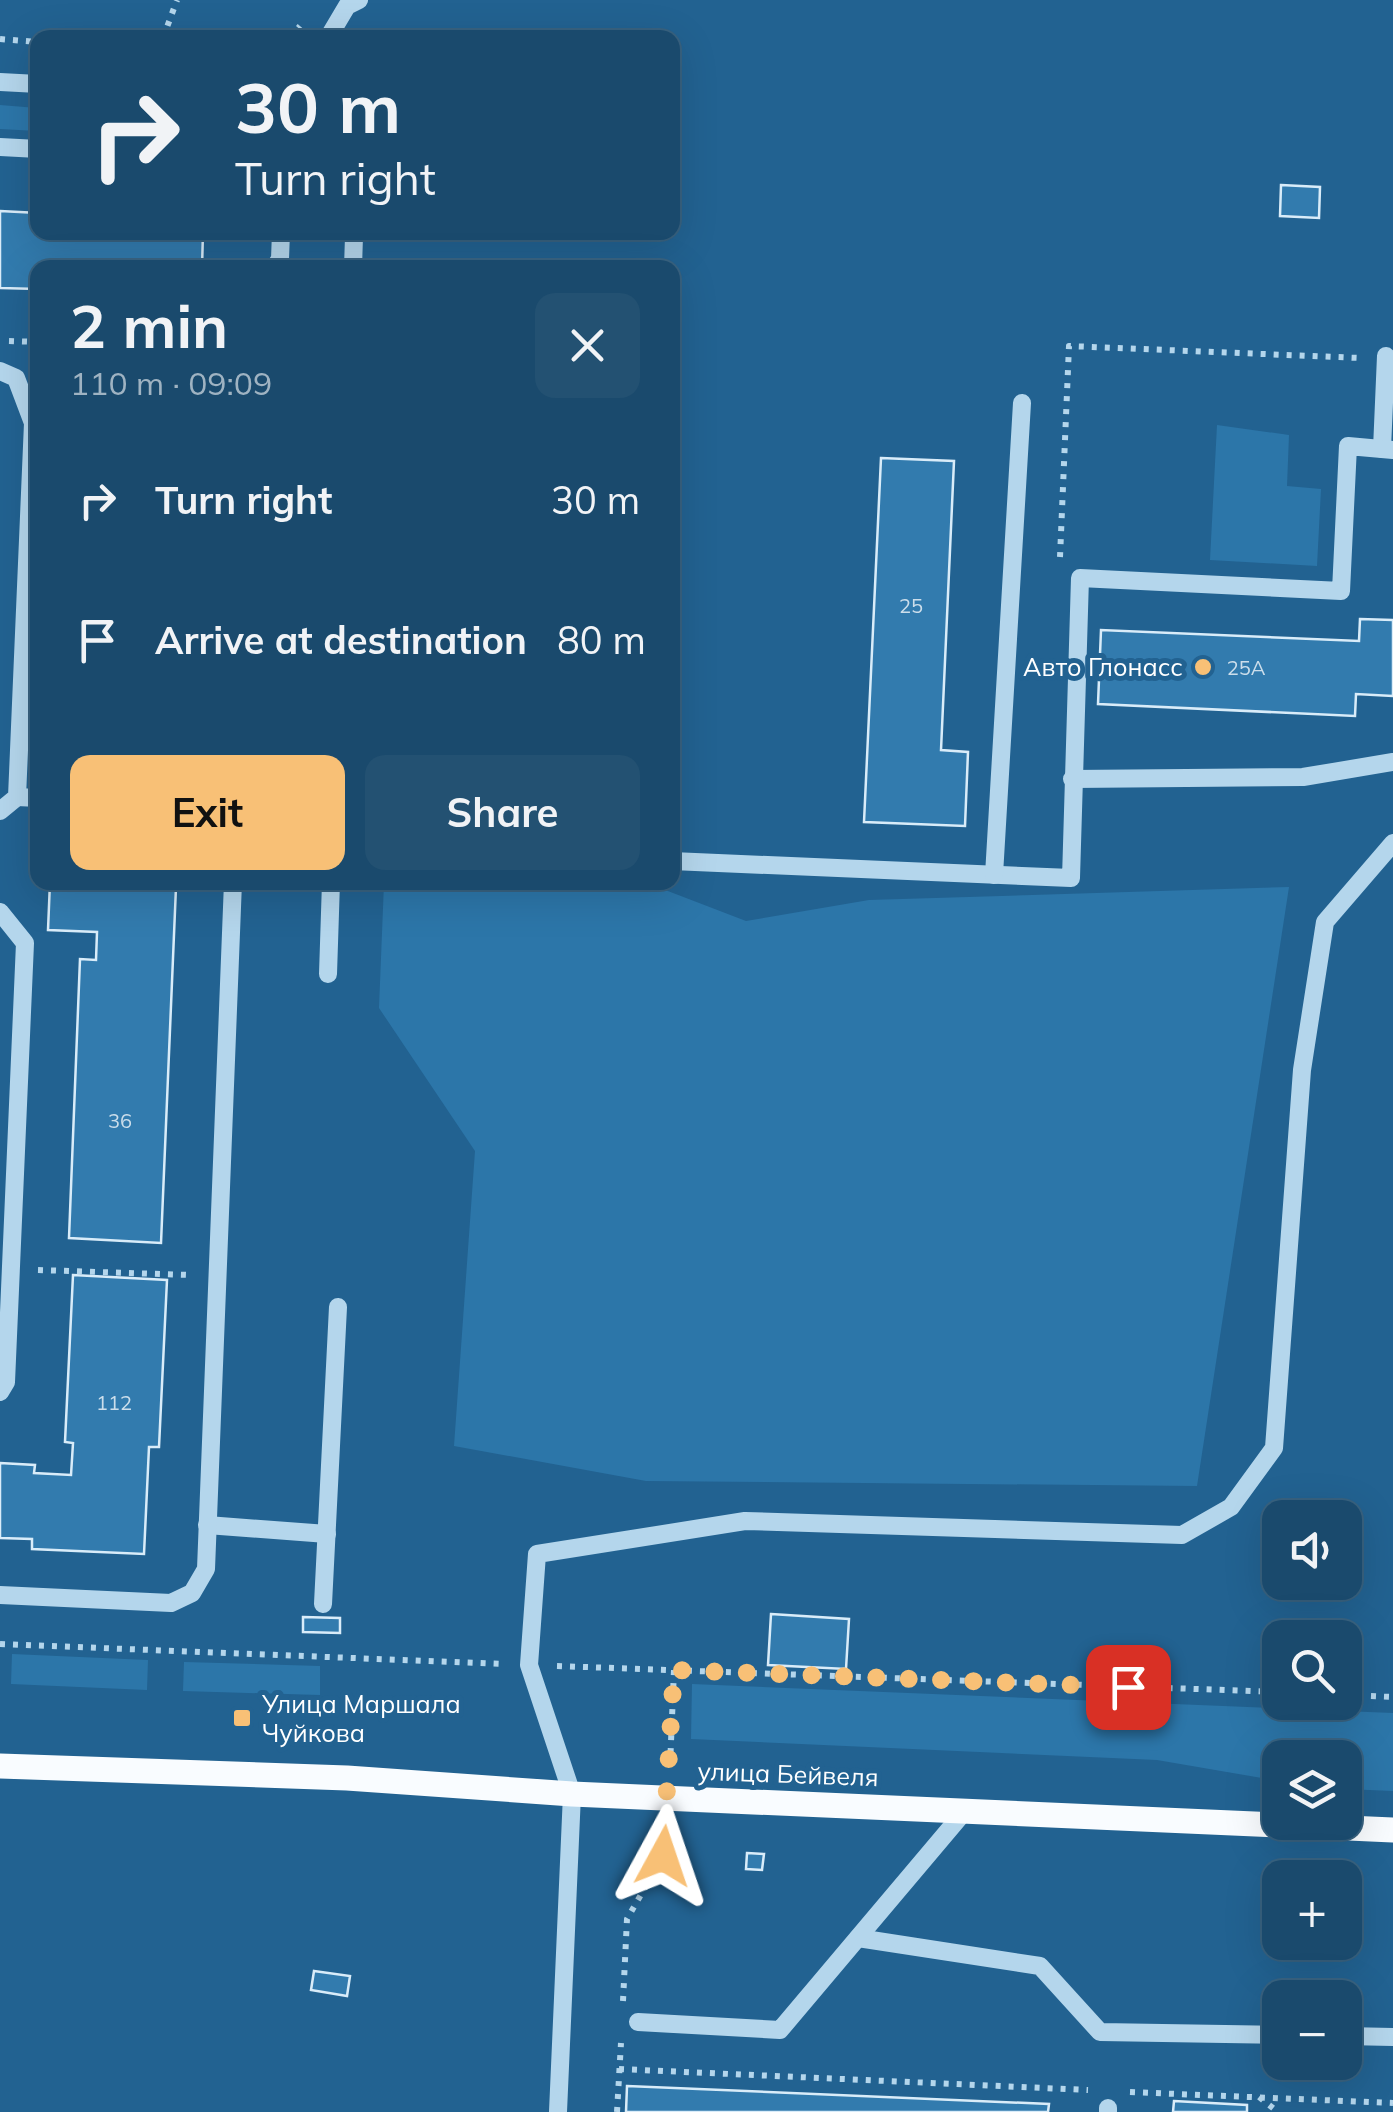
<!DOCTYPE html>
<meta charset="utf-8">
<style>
:root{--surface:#1a4a6d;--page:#235172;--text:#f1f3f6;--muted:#9fb3c2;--line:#386280;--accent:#f8c076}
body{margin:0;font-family:Mulish,sans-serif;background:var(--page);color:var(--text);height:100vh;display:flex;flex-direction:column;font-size:38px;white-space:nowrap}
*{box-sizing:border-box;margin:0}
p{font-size:32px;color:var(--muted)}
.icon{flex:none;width:55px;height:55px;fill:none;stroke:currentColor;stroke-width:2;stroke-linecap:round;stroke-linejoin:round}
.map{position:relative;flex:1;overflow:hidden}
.drawer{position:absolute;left:30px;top:260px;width:650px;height:630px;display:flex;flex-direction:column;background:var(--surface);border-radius:20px;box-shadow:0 10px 40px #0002,0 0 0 2px var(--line)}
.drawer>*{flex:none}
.banner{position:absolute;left:30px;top:30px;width:650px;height:210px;border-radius:20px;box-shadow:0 10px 40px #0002,0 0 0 2px var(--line);background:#1a4a6d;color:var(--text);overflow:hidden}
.tools{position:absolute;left:1262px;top:1500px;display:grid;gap:20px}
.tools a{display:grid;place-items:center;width:100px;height:100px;border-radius:20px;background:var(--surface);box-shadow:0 10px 40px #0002,0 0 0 2px var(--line);font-size:50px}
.pin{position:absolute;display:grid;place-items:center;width:85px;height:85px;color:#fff;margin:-42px;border-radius:20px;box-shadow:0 5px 15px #0006}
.me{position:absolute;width:110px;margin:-55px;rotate:5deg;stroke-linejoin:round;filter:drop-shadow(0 0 8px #0008)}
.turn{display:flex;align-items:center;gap:35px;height:210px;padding:0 40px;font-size:45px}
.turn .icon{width:130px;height:130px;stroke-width:2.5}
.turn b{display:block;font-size:70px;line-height:85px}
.round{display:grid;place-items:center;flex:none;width:105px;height:105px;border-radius:20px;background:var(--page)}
.summary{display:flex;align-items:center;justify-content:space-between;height:170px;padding:0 40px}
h1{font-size:60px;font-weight:700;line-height:75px}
.action{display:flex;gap:20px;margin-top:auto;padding:20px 40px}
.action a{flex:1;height:115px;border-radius:20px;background:var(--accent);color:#111;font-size:40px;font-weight:700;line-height:115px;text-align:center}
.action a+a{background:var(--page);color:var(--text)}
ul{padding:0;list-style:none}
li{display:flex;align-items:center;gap:30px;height:140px;padding:0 40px}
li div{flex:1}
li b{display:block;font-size:38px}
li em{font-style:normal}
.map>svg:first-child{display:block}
</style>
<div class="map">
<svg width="1393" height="2112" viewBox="0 0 1393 2112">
<rect width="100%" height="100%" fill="#226291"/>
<!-- green -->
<g fill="#2c76a9">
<path d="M0,105l37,3v23l-37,-2z"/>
<path d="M1217,425l72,10 -2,51 34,3 -4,77 -107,-6z"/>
<path d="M384,883h263l99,38 123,-21 420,-13 -92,599 -551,-5 -192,-35 21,-295 -96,-143z"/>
<path d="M12,1654l136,6 -1,30 -136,-6z"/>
<path d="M184,1662l136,4v29l-137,-4z"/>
<path d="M692,1684l701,29v78l-48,-2v-31h-65v23l-123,-21 -466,-21z"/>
</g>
<!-- building -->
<g fill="#327bae" stroke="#d9ecf9" stroke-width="2.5">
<path d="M1281,185l39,2 -1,31 -39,-2z"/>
<path d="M0,211l38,2v19h165l-1,36h-164v21l-38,-1z"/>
<path d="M881,458l73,3 -13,289 27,2 -3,74 -101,-4z"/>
<path d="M1360,619l33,1v76l-37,-2 -1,22 -257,-12 3,-74 258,11z"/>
<path d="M50,882l126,5 -15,356 -92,-5 11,-279 16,1 1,-28 -49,-2z"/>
<path d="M73,1275l94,5 -8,167h-10l-5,107 -112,-5v-10l-32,-1v-75l35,2 -1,8 37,2 2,-32 -8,-1z"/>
<path d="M771,1614l78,5 -3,50 -78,-4z"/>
<path d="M303,1617l37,1v15l-37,-1z"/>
<path d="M747,1853l17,1 -2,16 -16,-1z"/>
<path d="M314,1971l36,5 -3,20 -36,-6z"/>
<path d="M627,2086l422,18 -1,8h-422z"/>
<path d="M1174,2101l73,4v7h-74z"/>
</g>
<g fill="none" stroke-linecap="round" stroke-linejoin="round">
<!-- path -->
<g stroke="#b4d6ec" stroke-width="6" stroke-dasharray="5 8" stroke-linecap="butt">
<path d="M163,38l14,-38"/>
<path d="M290,38l10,-12"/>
<path d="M0,39l38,3"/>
<path d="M9,341l29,1"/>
<path d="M1060,557l9,-211 291,12"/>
<path d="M38,1270l152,5"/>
<path d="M0,1644l504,20"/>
<path d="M557,1666l723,26"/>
<path d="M1345,1695l48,2"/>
<path d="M670,1766l4,-96"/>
<path d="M623,2001l4,-82 36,-63 3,-28"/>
<path d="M619,2069l469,21"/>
<path d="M1130,2092l263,11"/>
<path d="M1259,2097l19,15"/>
<path d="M617,2112l4,-69"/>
</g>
<!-- minor -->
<g stroke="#b4d6ec" stroke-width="18">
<path d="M328,38l19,-32 12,-6"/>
<path d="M0,82l38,2"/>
<path d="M0,147l38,2"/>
<path d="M274,268l6,-9 1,-27"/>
<path d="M353,268l1,-32"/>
<path d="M0,371l16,7 17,45 -16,374 -17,14"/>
<path d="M1382,449l4,-93"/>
<path d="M1072,779l231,-2 90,-15"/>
<path d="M17,797l21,1"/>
<path d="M672,861l399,17 9,-300 261,13 7,-145 45,4"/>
<path d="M994,875l28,-472"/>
<path d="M0,912l25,31 -19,439 -6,10"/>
<path d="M328,974l3,-92"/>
<path d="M207,1525l120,9"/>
<path d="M0,1595l171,8 21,-10 14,-24 27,-687"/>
<path d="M323,1604l15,-297"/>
<path d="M858,1938l182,28 60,66 180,3"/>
<path d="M638,2022l142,8 184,-218"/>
<path d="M1345,2036l48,1"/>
<path d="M558,2112l14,-318 -43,-129 8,-111 208,-33 437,14 49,-28 43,-59 28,-378 23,-148 68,-79"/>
<path d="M1108,2112v-4"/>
</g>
<!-- major -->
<path stroke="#f9fcff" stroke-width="25" d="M0,1766l347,12 225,16 821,36"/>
</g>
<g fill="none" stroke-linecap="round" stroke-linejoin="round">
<!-- route -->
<path stroke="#f8c076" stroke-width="18" stroke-dasharray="0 32.4" d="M663,1856l11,-186 454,17"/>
</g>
<!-- markers -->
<g fill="#f8c076" stroke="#226291" stroke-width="4">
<circle cx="1203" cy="667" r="10"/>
<rect x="232" y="1708" width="20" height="20" rx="5"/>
</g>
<g text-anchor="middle" stroke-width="10" stroke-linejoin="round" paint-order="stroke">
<!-- number labels -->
<g font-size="20" fill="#ccdeeb">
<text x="911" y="613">25</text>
<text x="1246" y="675">25А</text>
<text x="120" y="1128">36</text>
<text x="114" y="1410">112</text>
</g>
<!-- poi labels -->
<g font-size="25" fill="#fff" stroke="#226291" text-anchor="end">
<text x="1183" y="676">Авто Глонасс</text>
<text x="262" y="1713" text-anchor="start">Улица Маршала<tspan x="262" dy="29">Чуйкова</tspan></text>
</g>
<!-- street labels -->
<g font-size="25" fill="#fff" stroke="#226291">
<text transform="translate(788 1774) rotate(2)" y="9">улица Бейвеля</text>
</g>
</g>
</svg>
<div class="tools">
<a><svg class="icon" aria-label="sound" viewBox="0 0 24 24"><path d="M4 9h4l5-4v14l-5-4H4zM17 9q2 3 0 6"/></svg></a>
<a><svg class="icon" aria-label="search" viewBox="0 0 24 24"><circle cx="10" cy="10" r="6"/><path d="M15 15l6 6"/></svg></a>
<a><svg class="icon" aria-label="layers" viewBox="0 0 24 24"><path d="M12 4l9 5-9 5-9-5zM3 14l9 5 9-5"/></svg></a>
<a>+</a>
<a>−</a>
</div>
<div class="pin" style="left:1128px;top:1687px;background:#d93025"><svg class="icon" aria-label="arrive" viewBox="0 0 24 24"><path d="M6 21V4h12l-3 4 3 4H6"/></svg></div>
<svg class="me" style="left:663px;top:1856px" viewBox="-20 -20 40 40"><path d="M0-17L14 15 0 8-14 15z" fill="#f8c076" stroke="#fff" stroke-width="4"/></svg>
<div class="banner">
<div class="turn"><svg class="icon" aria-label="right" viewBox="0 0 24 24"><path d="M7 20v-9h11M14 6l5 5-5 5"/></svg><div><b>30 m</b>Turn right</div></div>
</div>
<section class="drawer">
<div class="summary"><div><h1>2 min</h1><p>110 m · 09:09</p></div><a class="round"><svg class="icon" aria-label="close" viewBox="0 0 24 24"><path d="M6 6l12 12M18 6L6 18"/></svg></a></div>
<ul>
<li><svg class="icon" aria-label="right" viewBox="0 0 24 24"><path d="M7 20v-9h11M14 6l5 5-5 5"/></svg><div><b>Turn right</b></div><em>30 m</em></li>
<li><svg class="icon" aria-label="arrive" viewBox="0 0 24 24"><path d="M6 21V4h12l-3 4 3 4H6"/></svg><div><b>Arrive at destination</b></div><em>80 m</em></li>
</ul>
<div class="action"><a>Exit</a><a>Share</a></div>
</section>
</div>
